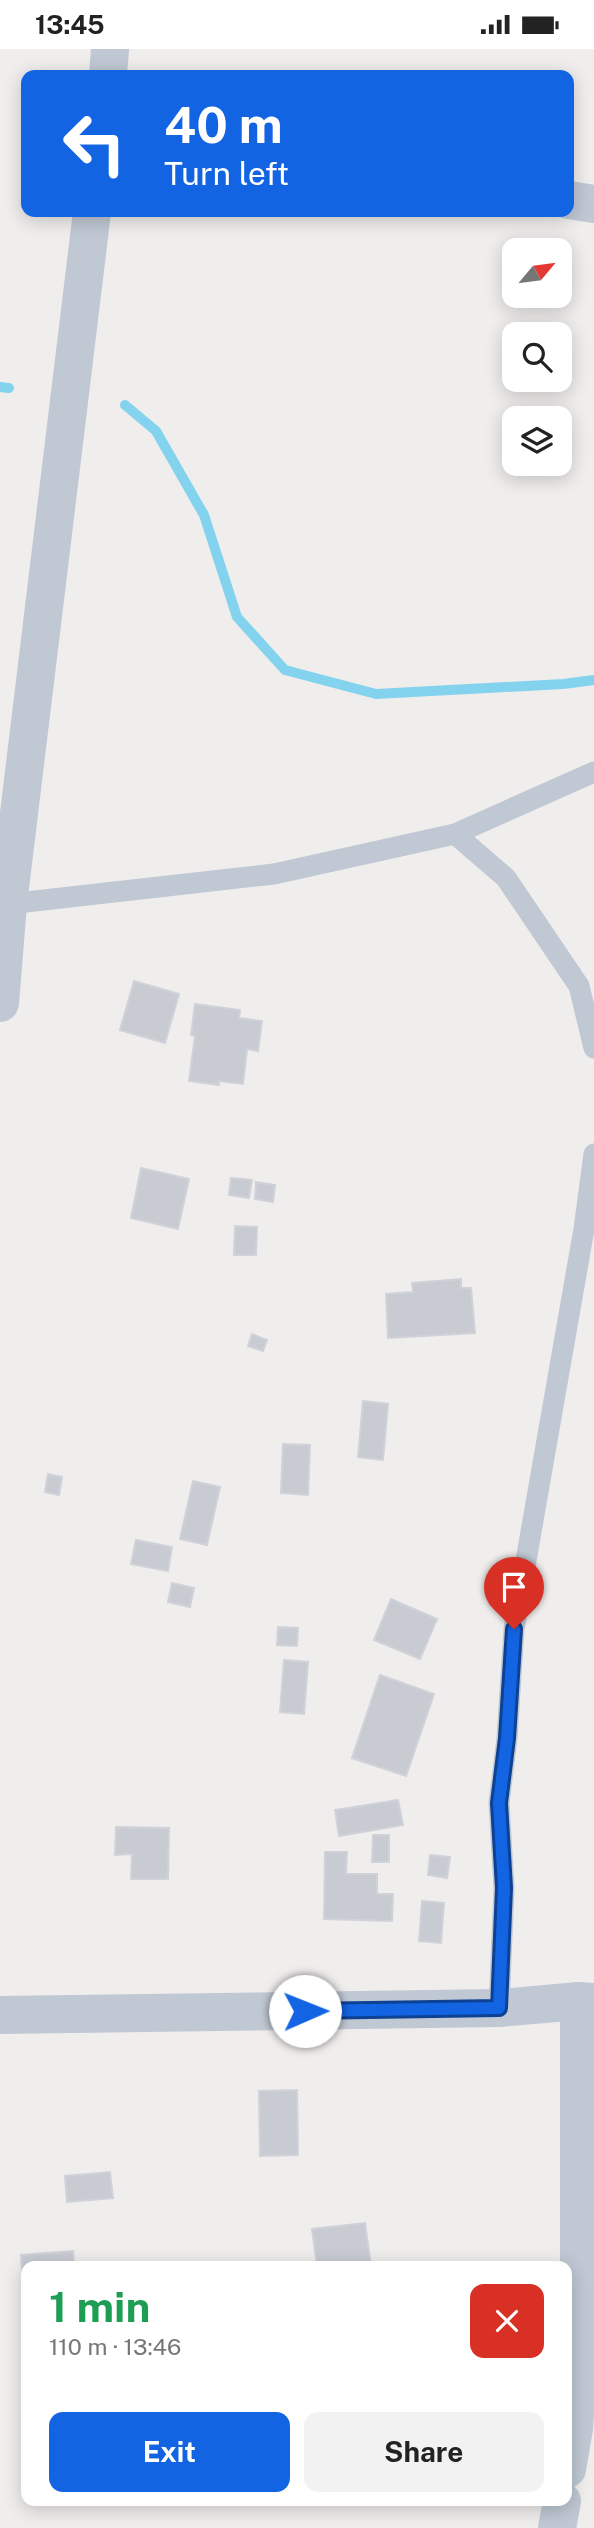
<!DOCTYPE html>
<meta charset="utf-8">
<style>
:root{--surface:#fff;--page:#f2f2f2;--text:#222;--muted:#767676;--accent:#1364e3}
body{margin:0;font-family:"Public Sans",sans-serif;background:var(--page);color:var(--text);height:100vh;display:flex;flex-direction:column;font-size:26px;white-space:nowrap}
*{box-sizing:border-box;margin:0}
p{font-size:23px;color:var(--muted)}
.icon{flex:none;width:38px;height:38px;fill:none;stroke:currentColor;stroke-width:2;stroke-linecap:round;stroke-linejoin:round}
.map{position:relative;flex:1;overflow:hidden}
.details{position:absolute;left:21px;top:2212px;width:551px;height:245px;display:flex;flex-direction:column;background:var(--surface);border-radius:14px;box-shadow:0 4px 18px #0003}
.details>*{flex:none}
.banner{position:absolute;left:21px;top:21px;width:553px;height:147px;border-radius:14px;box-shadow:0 4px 18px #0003;background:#1364e3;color:#fff;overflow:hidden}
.needle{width:46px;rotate:61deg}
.tools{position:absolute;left:502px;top:189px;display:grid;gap:14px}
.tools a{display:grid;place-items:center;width:70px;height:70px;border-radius:14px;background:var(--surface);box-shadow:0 4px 18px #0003;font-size:35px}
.pin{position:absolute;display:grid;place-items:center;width:60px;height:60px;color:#fff;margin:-72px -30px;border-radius:50% 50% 50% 0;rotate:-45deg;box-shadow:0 0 7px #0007}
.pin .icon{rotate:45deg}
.me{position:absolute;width:77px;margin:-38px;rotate:89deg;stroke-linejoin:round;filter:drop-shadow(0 0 5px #0008)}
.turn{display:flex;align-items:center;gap:24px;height:147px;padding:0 28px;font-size:32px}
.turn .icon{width:91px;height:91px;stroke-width:2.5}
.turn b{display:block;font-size:49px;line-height:60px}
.round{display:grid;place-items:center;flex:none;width:74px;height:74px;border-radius:14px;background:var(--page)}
.overview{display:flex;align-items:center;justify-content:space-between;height:119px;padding:0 28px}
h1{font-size:42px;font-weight:700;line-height:52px;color:#1e9e55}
.cta{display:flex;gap:14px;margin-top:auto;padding:14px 28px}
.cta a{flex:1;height:80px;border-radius:14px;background:var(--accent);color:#fff;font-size:28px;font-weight:700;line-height:80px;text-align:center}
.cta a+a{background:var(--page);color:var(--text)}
.status{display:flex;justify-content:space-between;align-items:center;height:49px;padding:0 35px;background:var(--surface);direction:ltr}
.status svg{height:19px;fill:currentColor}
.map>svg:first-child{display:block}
</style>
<div class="status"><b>13:45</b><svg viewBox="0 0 49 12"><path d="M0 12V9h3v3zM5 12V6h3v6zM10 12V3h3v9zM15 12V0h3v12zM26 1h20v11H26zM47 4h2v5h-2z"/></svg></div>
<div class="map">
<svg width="594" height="2479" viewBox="0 0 594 2479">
<rect width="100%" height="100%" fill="#f0eded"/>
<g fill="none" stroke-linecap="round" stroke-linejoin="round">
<!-- stream -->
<g stroke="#84d3ee" stroke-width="10">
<path d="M0,338l9,1"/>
<path d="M125,356l31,26 48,84 33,102 48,53 91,24 187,-10 31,-4"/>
</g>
</g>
<!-- building -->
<g fill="#c9cbd3" stroke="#d0d2d9" stroke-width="2">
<path d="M134,932l45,13 -14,49 -45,-13z"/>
<path d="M195,955l45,6 -1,8 23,3 -4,30 -11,-2 -4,35 -24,-3v4l-30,-4 6,-45 -4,-1z"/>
<path d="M141,1119l48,11 -11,50 -47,-11z"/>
<path d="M231,1129l21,2 -3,18 -20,-3z"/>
<path d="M256,1133l19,3 -2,17 -18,-3z"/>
<path d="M235,1177l22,1 -1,28h-22z"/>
<path d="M461,1230v9h10l4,45 -87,5 -2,-44 27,-2 -1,-9z"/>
<path d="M252,1285l15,6 -4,11 -15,-5z"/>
<path d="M363,1352l25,3 -5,56 -25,-3z"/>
<path d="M283,1395l27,1 -2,50 -27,-2z"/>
<path d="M48,1425l14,3 -3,18 -14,-3z"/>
<path d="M193,1432l27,6 -13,58 -27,-6z"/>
<path d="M136,1491l36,7 -4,24 -37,-7z"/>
<path d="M172,1534l22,5 -4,19 -22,-5z"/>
<path d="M391,1550l46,20 -17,40 -46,-19z"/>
<path d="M278,1578l20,1 -1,18 -20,-1z"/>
<path d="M284,1611l24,2 -4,52 -24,-2z"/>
<path d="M380,1626l54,19 -28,82 -54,-18z"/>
<path d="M398,1751l5,25 -64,11 -4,-26z"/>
<path d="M116,1778l53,1 -1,51h-37l1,-25 -17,1z"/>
<path d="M373,1786h16v27h-17z"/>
<path d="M325,1803h22l-1,22h31v20h16l-1,27 -68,-2z"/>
<path d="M430,1806l20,2 -3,21 -19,-3z"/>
<path d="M422,1852l22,2 -3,40 -22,-2z"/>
<path d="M297,2041l1,65 -38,1 -1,-65z"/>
<path d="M110,2123l3,26 -46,4 -2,-26z"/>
<path d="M365,2174l6,43h-54l-5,-37z"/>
<path d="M73,2202l1,15h-48v19l-3,1 -2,-31z"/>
</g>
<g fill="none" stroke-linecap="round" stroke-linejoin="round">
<!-- lane -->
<g stroke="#bfc8d3" stroke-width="21">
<path d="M455,785l51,44 73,108 15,62"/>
<path d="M8,855l266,-30 181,-40 139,-62"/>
<path d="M499,1959l5,-120 -5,-85 8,-65 7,-109 70,-400 10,-75"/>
</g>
<!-- street -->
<g stroke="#bfc8d3" stroke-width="38">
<path d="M108,26l2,-26"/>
<path d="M569,151l25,4"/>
<path d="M0,954l8,-99 84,-692"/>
<path d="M0,1966l499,-7 80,-7 15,1"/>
<path d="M567,2420l7,-40 5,-82v-346"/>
<path d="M557,2479l5,-27"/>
</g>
</g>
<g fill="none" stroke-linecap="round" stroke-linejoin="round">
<defs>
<path id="route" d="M305,1962l194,-3 5,-120 -5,-85 8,-65 7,-109"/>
</defs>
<!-- route casing -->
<use href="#route" stroke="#0c4194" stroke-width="18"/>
<!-- route -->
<use href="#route" stroke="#1364e3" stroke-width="12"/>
</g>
</svg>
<div class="tools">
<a><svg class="needle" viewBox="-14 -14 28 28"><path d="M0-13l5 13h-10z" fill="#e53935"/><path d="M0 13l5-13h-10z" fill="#767676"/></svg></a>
<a><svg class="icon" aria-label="search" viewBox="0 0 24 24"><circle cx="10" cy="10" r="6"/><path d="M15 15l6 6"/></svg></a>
<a><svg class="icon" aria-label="layers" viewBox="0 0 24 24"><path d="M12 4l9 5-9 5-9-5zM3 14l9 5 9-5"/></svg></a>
</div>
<div class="pin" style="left:514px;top:1580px;background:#d93025"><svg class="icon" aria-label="arrive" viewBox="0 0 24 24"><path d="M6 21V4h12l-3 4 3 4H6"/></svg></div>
<svg class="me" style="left:305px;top:1962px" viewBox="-20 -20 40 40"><circle r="19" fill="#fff"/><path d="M0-13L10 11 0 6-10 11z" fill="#1364e3"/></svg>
<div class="banner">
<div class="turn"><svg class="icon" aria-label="left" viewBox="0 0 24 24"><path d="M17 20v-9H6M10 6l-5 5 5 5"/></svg><div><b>40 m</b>Turn left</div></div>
</div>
<section class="details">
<div class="overview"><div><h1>1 min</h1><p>110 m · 13:46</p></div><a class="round" style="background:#d93025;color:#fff"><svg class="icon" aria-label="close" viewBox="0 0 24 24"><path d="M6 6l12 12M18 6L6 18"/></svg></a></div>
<div class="cta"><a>Exit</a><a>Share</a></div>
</section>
</div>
